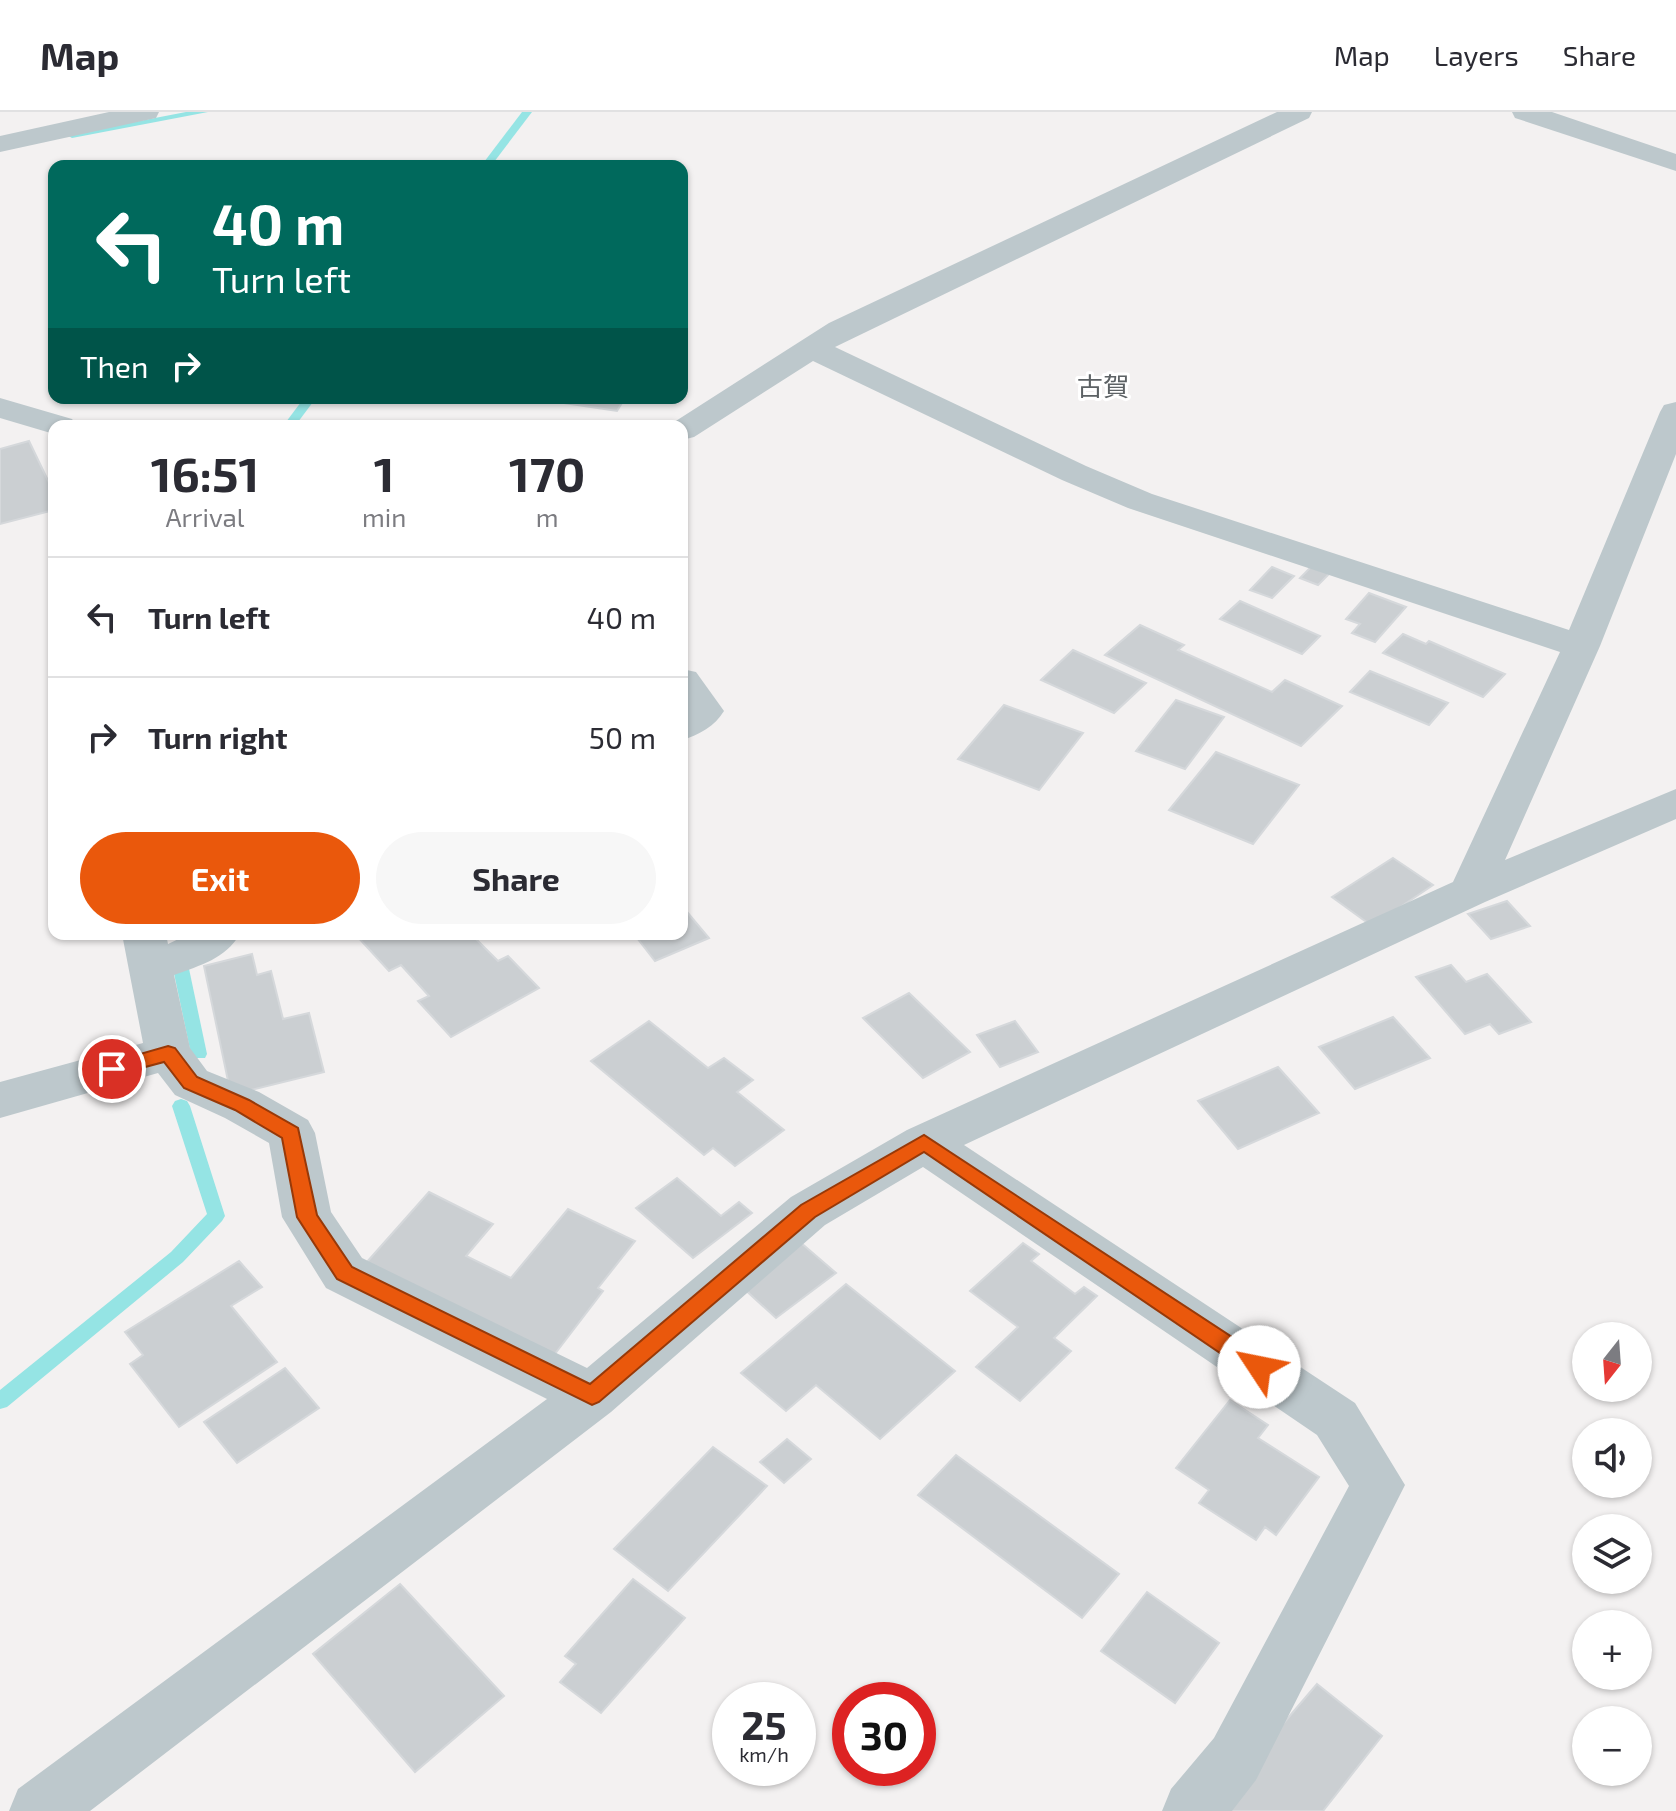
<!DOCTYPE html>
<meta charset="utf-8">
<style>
:root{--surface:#fff;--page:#f7f7f7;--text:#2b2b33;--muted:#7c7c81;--line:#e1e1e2;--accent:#ea580c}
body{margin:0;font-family:"Exo 2","Noto Sans JP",sans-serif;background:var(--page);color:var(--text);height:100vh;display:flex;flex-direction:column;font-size:30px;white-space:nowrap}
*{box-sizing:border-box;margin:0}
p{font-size:26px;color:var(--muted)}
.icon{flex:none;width:44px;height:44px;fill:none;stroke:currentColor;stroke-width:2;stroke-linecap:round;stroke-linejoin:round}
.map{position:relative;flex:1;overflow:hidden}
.details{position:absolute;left:48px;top:308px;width:640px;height:520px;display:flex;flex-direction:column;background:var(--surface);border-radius:16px;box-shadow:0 2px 6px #0004}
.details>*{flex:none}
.banner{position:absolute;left:48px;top:48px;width:640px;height:244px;border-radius:16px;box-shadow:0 2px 6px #0004;background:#00695c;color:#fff;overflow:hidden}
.needle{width:52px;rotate:197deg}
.controls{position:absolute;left:1572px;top:1210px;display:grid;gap:16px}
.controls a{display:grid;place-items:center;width:80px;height:80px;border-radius:50%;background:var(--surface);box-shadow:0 2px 6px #0004;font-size:40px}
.speed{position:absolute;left:712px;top:1570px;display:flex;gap:16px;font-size:40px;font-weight:700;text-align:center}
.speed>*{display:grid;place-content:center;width:104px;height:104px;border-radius:50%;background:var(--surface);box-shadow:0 2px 6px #0004;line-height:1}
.speed small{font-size:20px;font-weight:400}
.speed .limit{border:12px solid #d22;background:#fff;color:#111}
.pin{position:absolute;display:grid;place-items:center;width:68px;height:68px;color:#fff;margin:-34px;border:4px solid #fff;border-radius:50%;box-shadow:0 2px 8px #0007}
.me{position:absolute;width:88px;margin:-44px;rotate:304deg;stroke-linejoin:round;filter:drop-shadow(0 0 6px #0008)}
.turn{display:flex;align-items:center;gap:28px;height:168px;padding:0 32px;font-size:36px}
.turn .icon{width:104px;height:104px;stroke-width:2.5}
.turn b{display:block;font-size:56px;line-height:68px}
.then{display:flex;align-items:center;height:76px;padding:0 32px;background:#0003;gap:16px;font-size:30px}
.eta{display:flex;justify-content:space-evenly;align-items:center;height:136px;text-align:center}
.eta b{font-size:48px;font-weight:700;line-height:56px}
.button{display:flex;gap:16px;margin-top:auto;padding:16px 32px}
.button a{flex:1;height:92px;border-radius:48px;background:var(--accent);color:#fff;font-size:32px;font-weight:700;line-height:92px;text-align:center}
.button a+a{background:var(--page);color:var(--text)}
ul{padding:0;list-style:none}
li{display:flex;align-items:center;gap:24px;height:120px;padding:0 32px;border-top:2px solid var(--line)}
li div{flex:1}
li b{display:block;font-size:30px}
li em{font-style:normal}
header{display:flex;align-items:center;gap:48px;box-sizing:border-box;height:112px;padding:0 40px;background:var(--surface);border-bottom:2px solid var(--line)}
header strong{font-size:38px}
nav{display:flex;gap:44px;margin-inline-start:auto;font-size:28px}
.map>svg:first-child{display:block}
</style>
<header>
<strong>Map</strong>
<nav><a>Map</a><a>Layers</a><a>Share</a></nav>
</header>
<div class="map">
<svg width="1676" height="1699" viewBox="0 0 1676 1699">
<rect width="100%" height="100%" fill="#f3f1f1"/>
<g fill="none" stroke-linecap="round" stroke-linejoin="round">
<!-- stream -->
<g fill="#95e4e4" fill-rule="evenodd">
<path d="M186,0h22l-136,26 -5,-3z"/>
<path d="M522,0h10l-41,54h-10z"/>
<path d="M304,286h12l-21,28h-12z"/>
<path d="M180,846l8,6 19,90 -2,4h-12l-2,-4 -19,-90z"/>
<path d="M181,987l6,2 3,5 35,110 -3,5 -39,41 -176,145 -7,2v-19l171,-138 36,-38 -35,-108 3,-5z"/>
</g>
</g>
<!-- building -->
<g fill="#cbcfd2" stroke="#d5d8db" stroke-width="2">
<path d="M568,286h57l-8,13 -53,-8z"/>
<path d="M29,329l25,52v17l-54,14v-75z"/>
<path d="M1312,454l18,7 -12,12 -18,-7z"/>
<path d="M1272,455l22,9 -22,22 -22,-8z"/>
<path d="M1369,481l37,14 -31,35 -23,-9 8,-9 -14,-5z"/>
<path d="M1240,489l80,35 -18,18 -82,-35z"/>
<path d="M1140,513l44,20 -6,5 94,42 13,-12 57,26 -41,40 -196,-91z"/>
<path d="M1403,522l23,10 3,-3 76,33 -22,23 -100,-44z"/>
<path d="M1073,538l73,33 -32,30 -73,-33z"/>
<path d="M1370,559l78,32 -19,22 -79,-33z"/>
<path d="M1176,588l48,17 -39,52 -49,-18z"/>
<path d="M1004,593l79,28 -44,57 -81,-31z"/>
<path d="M1216,640l83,33 -46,59 -84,-34z"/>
<path d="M1393,746l40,27 -61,41 -40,-29z"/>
<path d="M1507,789l23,25 -39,13 -23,-25z"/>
<path d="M682,794l27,32 -54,23 -21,-27h48z"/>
<path d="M355,822h116l27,27 10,-5 31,32 -88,49 -33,-36 11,-5 -28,-31 -12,6z"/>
<path d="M252,842l5,21 14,-4 12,48 26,-6 15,59 -93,23 -27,-129z"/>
<path d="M1451,853l15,17 21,-8 44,48 -32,12 -9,-10 -25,10 -49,-57z"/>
<path d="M909,881l61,59 -47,26 -60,-60z"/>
<path d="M1393,905l37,41 -75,31 -36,-42z"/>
<path d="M649,909l59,47 16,-10 29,22 -16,12 47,38 -49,36 -22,-18 -9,7 -113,-94z"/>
<path d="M1015,909l23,31 -38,15 -23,-32z"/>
<path d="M1278,955l41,46 -81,36 -40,-48z"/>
<path d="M677,1066l44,38 18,-14 13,11 -59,45 -57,-50z"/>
<path d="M429,1080l64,32 -27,32 45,22 57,-69 67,32 -37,47 5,3 -52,68 -185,-96z"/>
<path d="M800,1130l36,31 -60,45 -35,-32z"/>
<path d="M1023,1131l16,11 -8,7 44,33 9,-7 13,9 -43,42 17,13 -51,50 -44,-34 42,-40 -48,-36z"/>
<path d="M239,1149l23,26 -31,19 46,56 -98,65 -49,-63 13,-9 -18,-23z"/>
<path d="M846,1172l109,87 -75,68 -64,-54 -30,26 -45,-38z"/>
<path d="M285,1256l34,40 -82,55 -33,-41z"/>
<path d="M1230,1288l38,25 -10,13 61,39 -43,58 -11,-8 -9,13 -57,-37 10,-13 -33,-22z"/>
<path d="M787,1327l24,20 -27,24 -24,-21z"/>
<path d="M713,1335l54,39 -99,105 -54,-42z"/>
<path d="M956,1343l163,119 -37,44 -164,-123z"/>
<path d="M633,1467l52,39 -84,95 -41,-31 16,-18 -11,-8z"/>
<path d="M400,1472l104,112 -89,76 -102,-118z"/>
<path d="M1147,1480l72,51 -44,60 -74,-52z"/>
<path d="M1317,1572l65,52 -59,75h-104l-6,-5z"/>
</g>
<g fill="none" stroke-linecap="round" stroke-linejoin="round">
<!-- minor -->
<g fill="#bdc8cc" fill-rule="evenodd">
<path d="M109,0h50l-3,6 -156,34v-16z"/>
<path d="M1277,0h35l-3,6 -474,229 251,119 66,28 417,136 91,-218 4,-7 12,-3v52l-76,192 -95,214 171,-71v30l-191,83 -521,243 391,258 50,82 -149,295 -24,31h-70l9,-22 43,-51 135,-252 -32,-51 -394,-268 -98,58 -214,187 -521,399h-81l9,-22 529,-390 -221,-111 -44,-71 -13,-74 -44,-25 -50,-23 -17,-22 -158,45v-36l143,-39 -21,-109h44l2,10 21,-10h51c-15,25 -39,31 -66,41l16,73 17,23 52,21 49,28 7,13 16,79 31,46 225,110 204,-171 116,-67 546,-248 107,-230 -432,-144 -66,-28 -249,-119 -119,76 -12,3v-14h-14l161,-103z"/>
<path d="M1512,0h40l124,42v17l-161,-53z"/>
<path d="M0,286l72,21 5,7h-23v8l-54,-16z"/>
<path d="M682,557l14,3 28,39c-9,15 -25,24 -42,29z"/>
</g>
</g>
<!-- route -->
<path fill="#ea580c" stroke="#983908" stroke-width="2" d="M168,934l7,2 22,29 52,23 49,28 19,87 35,52 238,117 211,-179 123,-70 343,225 3,7 -3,7 -8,2 -8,-2 -327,-222 -109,65 -216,185 -7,3 -255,-126 -40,-62 -15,-79 -47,-28 -51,-22 -20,-26 -52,14 -10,-7 3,-5z"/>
<g text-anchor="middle" stroke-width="6" stroke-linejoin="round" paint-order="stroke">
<!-- far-quarter labels -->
<g font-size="26" fill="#5d6265" stroke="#fff">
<text x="1103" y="284">古賀</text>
</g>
</g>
</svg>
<div class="controls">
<a><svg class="needle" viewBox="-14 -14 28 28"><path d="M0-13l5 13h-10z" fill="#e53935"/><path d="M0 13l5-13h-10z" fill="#7c7c81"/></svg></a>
<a><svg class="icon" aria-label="sound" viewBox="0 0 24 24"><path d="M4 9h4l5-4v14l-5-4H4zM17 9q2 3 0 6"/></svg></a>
<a><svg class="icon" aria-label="layers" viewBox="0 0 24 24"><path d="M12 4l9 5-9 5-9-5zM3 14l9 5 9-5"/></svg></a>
<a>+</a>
<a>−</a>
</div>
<div class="speed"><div>25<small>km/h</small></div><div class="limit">30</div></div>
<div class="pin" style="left:112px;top:957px;background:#d93025"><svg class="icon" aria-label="arrive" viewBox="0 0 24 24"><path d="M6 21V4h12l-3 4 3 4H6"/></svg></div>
<svg class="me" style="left:1259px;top:1255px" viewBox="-20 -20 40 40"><circle r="19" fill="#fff"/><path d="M0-13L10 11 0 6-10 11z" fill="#ea580c"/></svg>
<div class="banner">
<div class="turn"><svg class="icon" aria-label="left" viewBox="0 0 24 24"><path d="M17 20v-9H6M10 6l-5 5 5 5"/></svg><div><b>40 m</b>Turn left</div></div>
<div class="then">Then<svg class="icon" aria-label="right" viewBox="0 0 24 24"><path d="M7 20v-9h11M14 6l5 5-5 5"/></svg></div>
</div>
<section class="details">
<div class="eta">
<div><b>16:51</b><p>Arrival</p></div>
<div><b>1</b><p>min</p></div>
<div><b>170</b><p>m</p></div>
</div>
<ul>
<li><svg class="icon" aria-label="left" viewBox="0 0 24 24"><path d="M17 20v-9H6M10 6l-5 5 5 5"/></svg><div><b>Turn left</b></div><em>40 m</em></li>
<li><svg class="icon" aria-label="right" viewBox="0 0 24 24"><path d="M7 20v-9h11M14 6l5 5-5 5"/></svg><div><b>Turn right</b></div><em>50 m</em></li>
</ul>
<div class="button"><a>Exit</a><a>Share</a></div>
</section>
</div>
